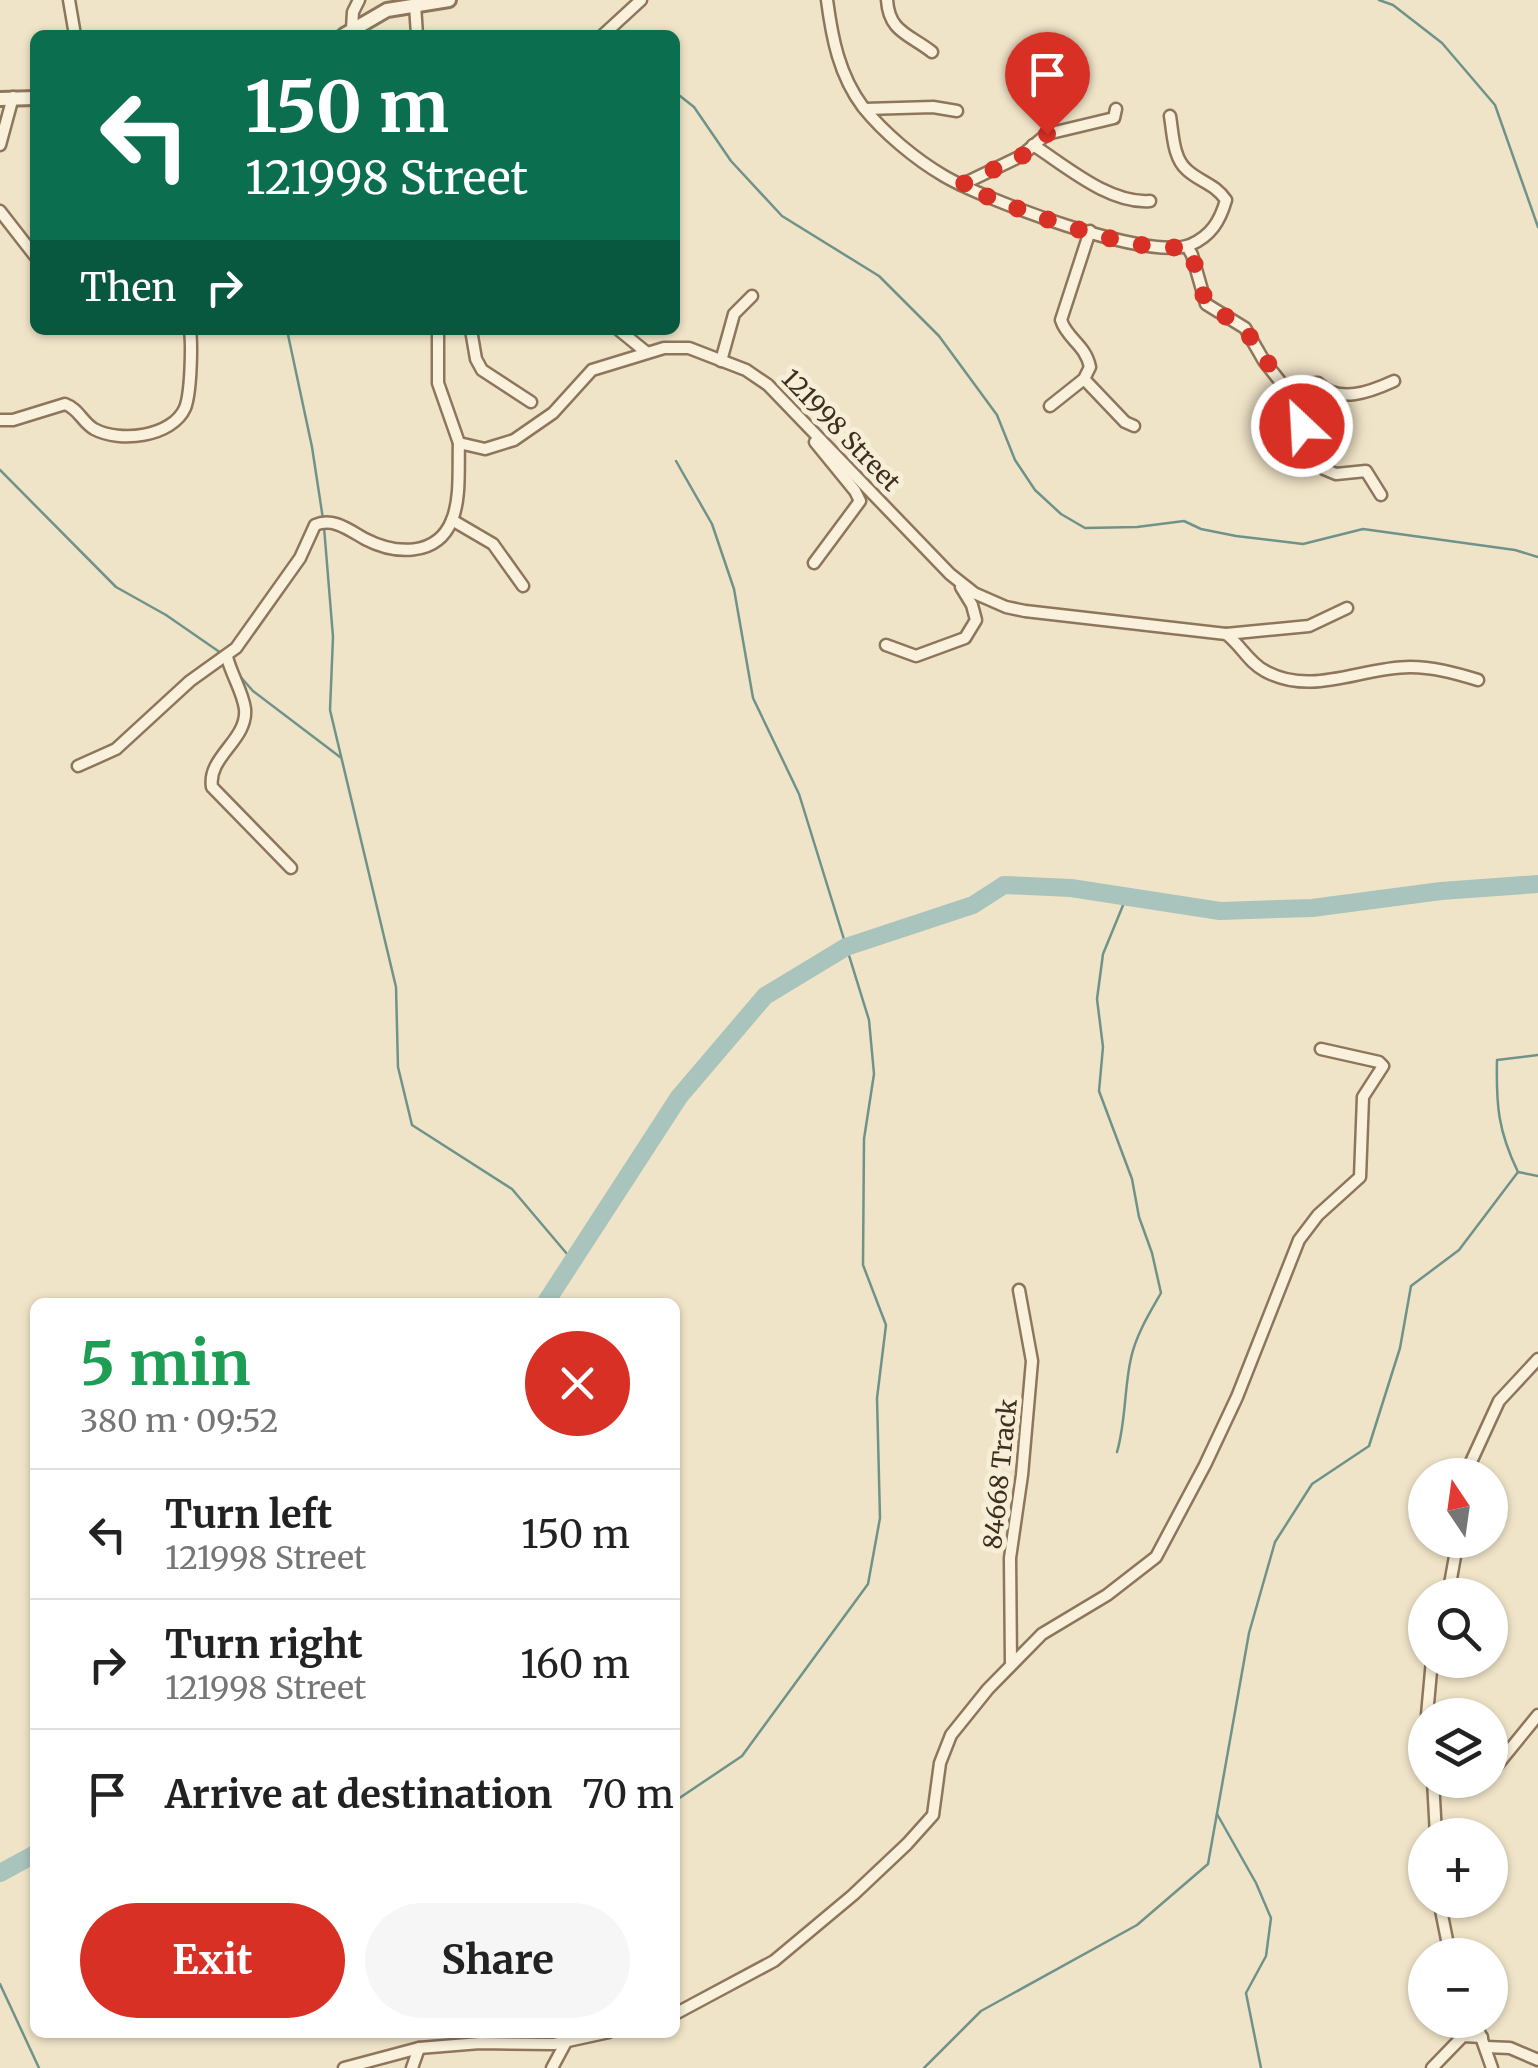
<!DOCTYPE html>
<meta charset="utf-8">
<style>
:root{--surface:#fff;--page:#f6f6f6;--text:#222;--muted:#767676;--line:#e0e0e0;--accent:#d93025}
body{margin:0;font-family:Merriweather,serif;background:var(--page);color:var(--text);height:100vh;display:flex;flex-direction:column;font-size:38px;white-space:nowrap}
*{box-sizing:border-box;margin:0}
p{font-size:32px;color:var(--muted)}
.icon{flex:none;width:55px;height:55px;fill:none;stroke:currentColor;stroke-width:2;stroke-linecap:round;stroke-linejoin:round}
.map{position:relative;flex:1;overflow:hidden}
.side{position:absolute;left:30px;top:1298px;width:650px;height:740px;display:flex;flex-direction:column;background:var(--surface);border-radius:15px;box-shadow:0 2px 8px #0004}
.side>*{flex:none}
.guide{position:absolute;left:30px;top:30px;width:650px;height:305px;border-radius:15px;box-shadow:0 2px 8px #0004;background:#0b6e4f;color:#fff;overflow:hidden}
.needle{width:65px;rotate:347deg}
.controls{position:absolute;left:1408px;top:1458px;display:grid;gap:20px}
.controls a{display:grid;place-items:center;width:100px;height:100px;border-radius:50%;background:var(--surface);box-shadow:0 2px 8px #0004;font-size:50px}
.pin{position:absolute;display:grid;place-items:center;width:85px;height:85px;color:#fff;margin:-102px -42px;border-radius:50% 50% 50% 0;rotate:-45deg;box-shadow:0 0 10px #0007}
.pin .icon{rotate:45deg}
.me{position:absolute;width:110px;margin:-55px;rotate:335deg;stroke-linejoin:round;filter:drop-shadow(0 0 8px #0008)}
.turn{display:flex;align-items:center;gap:35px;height:210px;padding:0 50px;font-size:45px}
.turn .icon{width:130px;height:130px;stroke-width:2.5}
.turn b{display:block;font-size:70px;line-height:85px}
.then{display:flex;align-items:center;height:95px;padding:0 50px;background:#0003;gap:20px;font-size:38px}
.round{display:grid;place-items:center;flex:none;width:105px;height:105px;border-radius:52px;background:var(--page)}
.headline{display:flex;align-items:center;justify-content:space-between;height:170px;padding:0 50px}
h1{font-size:60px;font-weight:700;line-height:75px;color:#1e9e55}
.action{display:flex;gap:20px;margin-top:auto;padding:20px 50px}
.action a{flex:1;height:115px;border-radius:60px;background:var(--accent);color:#fff;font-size:40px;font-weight:700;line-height:115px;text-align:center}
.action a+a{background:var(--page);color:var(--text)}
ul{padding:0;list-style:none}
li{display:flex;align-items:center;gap:30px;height:130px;padding:0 50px;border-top:2px solid var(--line)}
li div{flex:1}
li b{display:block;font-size:38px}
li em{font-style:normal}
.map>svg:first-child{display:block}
</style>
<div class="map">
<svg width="1538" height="2068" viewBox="0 0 1538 2068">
<rect width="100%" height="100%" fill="#f0e4c8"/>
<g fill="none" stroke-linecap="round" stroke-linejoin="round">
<!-- stream -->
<g stroke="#6f938a" stroke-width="2.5">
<path d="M1379,0l14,5 49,38 53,62 43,122"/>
<path d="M675,92l19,15 37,54 51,55 97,60 60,60 58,79 18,45 20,30 26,24 24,14 52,-1 47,-6 17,8 35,7 67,8 60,-15 152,21 23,7"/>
<path d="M287,330l25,117 11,72"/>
<path d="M0,470l116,117 50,28 55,38"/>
<path d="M324,527l9,110 -3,73 66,277 2,80 14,58 100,64 61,72"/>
<path d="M238,674l15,17 87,66"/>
<path d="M1538,1055l-41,5c-1,45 1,71 21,112l20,4"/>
<path d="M1117,1452c9,-31 7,-63 14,-94 5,-23 18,-44 30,-65l-9,-40 -13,-36 -7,-38 -33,-88 4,-44 -6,-48 6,-45 23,-56"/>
<path d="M675,1801l67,-45 126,-172 12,-66 -3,-120 9,-73 -23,-60 1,-126 10,-65 -5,-54 -70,-226 -46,-96 -19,-109 -22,-65 -36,-63"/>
<path d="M1217,1814l39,69 15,35 -5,38 -20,37 15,75"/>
<path d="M0,1984l39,84"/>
<path d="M924,2068l57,-57 156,-86 71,-61 41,-231 26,-91 37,-58 57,-38 31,-98 11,-62 48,-36 59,-78"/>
</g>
<!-- river -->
<g stroke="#a9c4bc" stroke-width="18">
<path d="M546,1302l133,-205 86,-101 81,-49 127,-42 31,-20 67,3 149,23 92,-3 129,-17 97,-7"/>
<path d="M0,1873l35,-19"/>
</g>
<defs>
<g id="minor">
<path d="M69,0l6,35"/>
<path d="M827,0c5,38 12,75 36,107 21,26 52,52 81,69 41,24 203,85 246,69 21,-9 30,-24 36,-45 -11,-16 -26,-18 -39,-30 -14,-12 -14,-36 -17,-54"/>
<path d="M887,0c2,32 22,34 45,52"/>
<path d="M415,5l2,30"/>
<path d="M352,29l1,-17 6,-12"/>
<path d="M603,35l38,-35"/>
<path d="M865,109l68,-2 24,4"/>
<path d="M0,145l13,-48"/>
<path d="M1033,145c33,21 76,59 117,56"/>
<path d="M961,185l60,-29 26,-22 67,-16 2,-9"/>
<path d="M0,211l35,45"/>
<path d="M1187,246l5,9 14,49 39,24 19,33 19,24 27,64 14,20 12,5 30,-3 15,24"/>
<path d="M438,330v53l21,60 26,6 29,-9 39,-27 39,-43 72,-22h25l57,22 22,15 182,189 24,19 32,14 19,4 201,23c15,11 22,28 39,37 47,26 96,-4 145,-4 23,0 45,6 68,13"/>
<path d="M471,330l5,29 6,11 49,32"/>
<path d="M619,330l27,22"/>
<path d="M721,361l13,-47 18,-18"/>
<path d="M1084,379l41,43 9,4"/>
<path d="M1283,385l35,-2c21,21 52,9 76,-2"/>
<path d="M1050,406l34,-27 6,-12c-5,-23 -23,-28 -29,-47l29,-89"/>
<path d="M0,420h13l52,-16c14,5 17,18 29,25 26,14 78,8 91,-21 6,-15 7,-62 5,-78"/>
<path d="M452,520l41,24 30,42"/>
<path d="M814,563l46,-62 -5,-10 -40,-49"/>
<path d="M1226,634l83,-8 38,-18"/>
<path d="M886,645l30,11 49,-18 11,-18 -4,-15 -11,-18"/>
<path d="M227,657c4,17 16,35 18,52 3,31 -38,48 -33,78l79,81"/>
<path d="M78,766l38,-17 74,-68 46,-33 64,-90 15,-33c18,-8 34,5 50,14 29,15 72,19 87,-19 9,-22 6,-54 7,-77"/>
<path d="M1465,1475l34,-74 39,-42"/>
<path d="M1448,1595l10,-55"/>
<path d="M1011,1664l-1,-106 12,-83 10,-114 -13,-71"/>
<path d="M1427,1715l5,-55"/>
<path d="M1490,1774l48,-59"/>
<path d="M1433,1780l3,55"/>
<path d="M1434,1780h46"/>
<path d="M1439,1900l11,55"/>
<path d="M675,2014l99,-53 79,-66 54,-51 26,-29 7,-52 11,-28 37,-46 54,-55 65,-39 49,-38 49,-92 32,-68 62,-157 19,-25 42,-38 3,-80 20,-31 -4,-4 -58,-13"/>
<path d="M1475,2020l17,48"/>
<path d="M1486,2047l24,1 28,12"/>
<path d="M344,2068l75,-20 61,-5 74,1 55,-12"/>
<path d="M412,2068l7,-20"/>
<path d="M552,2068l14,-26"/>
<path d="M1432,2068l31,-32 19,1"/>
</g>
<g id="tertiary">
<path d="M344,35l43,-25 62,-10"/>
<path d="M0,99l35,-1"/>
</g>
</defs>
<!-- minor casing -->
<use href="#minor" stroke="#8d765c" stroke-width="15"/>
<!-- tertiary casing -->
<use href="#tertiary" stroke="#8d765c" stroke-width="18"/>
<!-- minor -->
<use href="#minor" stroke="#faf1dc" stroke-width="10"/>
<!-- tertiary -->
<use href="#tertiary" stroke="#faf1dc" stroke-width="12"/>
</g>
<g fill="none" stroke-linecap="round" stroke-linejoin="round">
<!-- route -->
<path stroke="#d93025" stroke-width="18" stroke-dasharray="0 32.4" d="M1047,134l-25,22 -61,29c47,22 177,72 225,61l6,9 14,49 38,24 39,57 19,41"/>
</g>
<g text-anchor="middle" stroke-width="10" stroke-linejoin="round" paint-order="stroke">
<!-- street labels -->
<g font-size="25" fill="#3d2e20" stroke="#f7eed8">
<text transform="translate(841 430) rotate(46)" y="9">121998 Street</text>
<text transform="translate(1000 1474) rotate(-84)" y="9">84668 Track</text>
</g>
</g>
</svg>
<div class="controls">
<a><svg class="needle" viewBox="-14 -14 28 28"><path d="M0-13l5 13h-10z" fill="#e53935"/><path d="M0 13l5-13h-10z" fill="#767676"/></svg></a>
<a><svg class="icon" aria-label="search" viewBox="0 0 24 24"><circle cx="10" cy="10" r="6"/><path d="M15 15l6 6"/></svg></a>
<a><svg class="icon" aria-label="layers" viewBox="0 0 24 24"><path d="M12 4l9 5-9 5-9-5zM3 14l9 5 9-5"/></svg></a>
<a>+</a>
<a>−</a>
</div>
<div class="pin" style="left:1047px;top:134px;background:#d93025"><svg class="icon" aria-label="arrive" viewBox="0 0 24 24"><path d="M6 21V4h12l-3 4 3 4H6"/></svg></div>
<svg class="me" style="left:1302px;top:426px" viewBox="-20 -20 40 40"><circle r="17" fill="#d93025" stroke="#fff" stroke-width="3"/><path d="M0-11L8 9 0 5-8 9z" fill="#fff"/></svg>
<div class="guide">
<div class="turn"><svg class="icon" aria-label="left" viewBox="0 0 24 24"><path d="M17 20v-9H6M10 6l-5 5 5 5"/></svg><div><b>150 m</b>121998 Street</div></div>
<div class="then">Then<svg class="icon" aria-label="right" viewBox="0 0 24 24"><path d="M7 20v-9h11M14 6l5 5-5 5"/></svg></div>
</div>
<section class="side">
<div class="headline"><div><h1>5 min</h1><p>380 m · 09:52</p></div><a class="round" style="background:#d93025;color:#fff"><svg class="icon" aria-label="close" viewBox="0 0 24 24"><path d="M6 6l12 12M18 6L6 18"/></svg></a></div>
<ul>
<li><svg class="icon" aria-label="left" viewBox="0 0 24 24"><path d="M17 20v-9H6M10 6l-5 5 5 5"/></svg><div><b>Turn left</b><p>121998 Street</p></div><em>150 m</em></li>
<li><svg class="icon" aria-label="right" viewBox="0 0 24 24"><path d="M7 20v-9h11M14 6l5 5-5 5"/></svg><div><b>Turn right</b><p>121998 Street</p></div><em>160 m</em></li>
<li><svg class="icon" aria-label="arrive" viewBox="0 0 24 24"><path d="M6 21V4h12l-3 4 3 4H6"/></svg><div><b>Arrive at destination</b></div><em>70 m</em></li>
</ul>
<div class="action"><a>Exit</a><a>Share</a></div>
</section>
</div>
